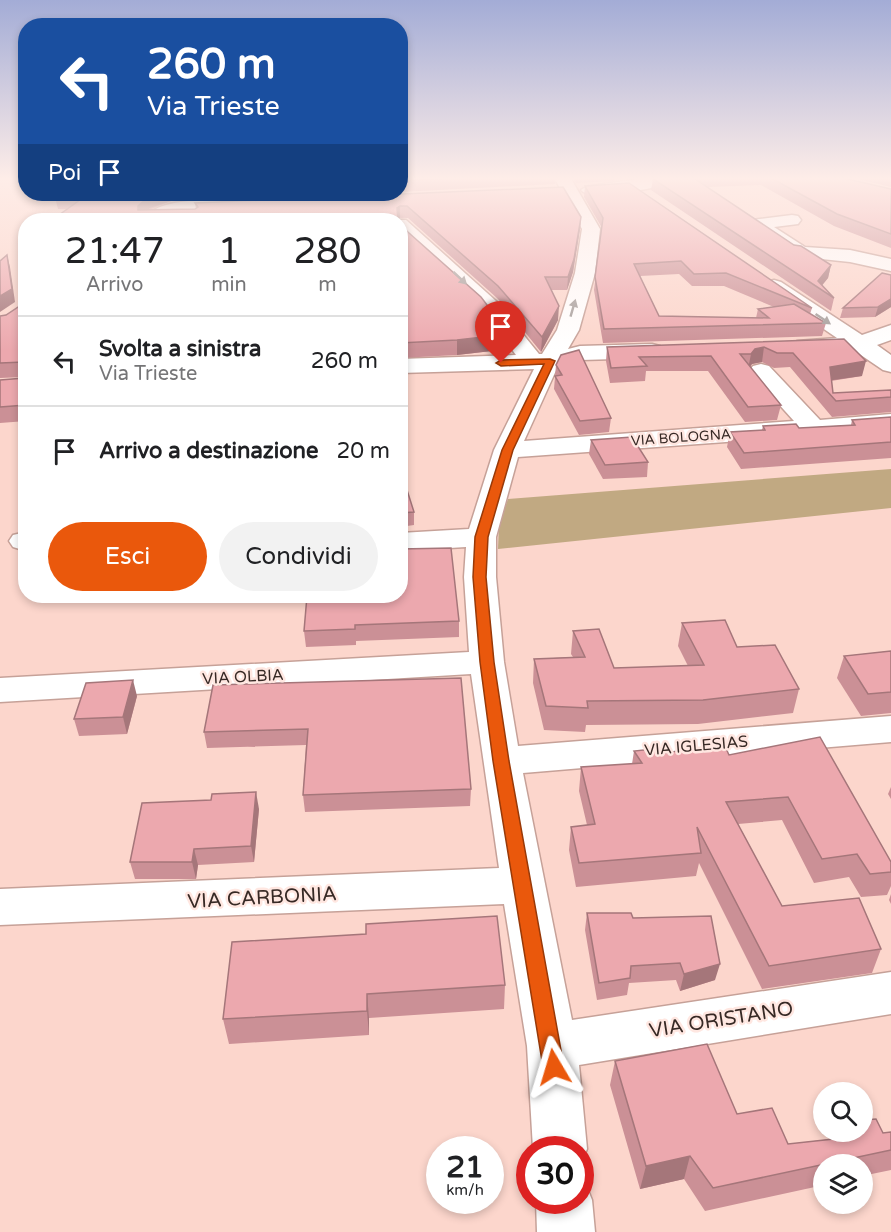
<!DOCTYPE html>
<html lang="it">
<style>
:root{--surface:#fff;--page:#f2f2f2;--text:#202124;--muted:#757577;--line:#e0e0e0;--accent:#ea580c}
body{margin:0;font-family:"Varela Round",sans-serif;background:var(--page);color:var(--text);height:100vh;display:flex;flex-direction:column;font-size:22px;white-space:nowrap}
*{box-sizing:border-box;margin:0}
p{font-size:20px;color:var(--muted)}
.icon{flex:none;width:33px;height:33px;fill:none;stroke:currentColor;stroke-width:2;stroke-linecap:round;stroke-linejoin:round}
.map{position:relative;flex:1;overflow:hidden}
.panel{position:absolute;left:18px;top:213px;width:390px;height:390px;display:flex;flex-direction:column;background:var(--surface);border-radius:24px;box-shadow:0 3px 9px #0003}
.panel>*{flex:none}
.guide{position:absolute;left:18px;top:18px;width:390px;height:183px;border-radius:24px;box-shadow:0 3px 9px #0003;background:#1a4fa0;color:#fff;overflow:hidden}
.fabs{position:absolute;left:813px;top:1082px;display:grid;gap:12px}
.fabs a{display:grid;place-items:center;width:60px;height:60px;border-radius:50%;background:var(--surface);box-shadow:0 3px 9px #0003;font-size:30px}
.speed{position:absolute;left:426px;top:1136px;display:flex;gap:12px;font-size:30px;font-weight:700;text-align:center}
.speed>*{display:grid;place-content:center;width:78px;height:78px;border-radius:50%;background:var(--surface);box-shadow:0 3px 9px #0003;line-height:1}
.speed small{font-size:15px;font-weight:400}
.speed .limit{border:9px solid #d22;background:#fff;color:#111}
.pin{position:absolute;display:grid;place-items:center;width:51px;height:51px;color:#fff;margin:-62px -26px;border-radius:50% 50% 50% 0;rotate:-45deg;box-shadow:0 0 6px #0007}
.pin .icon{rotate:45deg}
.me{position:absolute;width:66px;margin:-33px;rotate:353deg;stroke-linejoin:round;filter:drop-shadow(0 0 4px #0008)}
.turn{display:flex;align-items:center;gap:21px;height:126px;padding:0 30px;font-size:27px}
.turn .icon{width:78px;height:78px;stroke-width:2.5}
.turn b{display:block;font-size:42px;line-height:51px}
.then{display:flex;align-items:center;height:57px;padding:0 30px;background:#0003;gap:12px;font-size:22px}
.eta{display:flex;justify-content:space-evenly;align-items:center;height:102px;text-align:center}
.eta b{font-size:36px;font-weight:600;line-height:42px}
.action{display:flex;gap:12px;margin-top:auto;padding:12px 30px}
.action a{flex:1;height:69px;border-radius:36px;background:var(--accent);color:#fff;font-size:24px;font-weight:600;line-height:69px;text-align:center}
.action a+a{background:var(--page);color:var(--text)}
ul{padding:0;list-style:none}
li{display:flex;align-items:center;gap:18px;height:90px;padding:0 30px;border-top:2px solid var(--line)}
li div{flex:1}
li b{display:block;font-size:22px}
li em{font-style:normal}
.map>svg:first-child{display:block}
</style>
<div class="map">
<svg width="891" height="1232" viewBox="0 0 891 1232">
<rect width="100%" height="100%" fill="#fcd6cc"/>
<!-- green -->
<path fill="#c1a982" d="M891,469v39l-393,41 1,-26 9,-24z"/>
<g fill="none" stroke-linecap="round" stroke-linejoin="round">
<defs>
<g id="minor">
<path d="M554,177h16l30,52 -5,44 -16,57 -11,19 12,-3 72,-2 8,2 3,5 -3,5 -8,2 -71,2 -23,6 -34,75 270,-20 -45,-50 4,-5 8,-2 8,2 51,54 71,-6v16l-373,27 -22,80v40l8,85 14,84 373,-30v26l-368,31 49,247 319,-48v42l-312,51 8,84 -7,16v-16h-47l-6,-103 -23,-142 -504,21v-36l499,-21 -28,-194 -471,28v-24l469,-26 -5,-75 2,-30 -66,4v-18l69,-4 25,-79 40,-81 -134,4v-14l116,-4 -34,-46 -82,-75v-14h-6h12l90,81 43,53h3l15,-24 18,-57 7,-44z"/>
<path d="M653,177h32l-2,3c-18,5 -91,24 -102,10 6,-6 59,-10 72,-13z"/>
<path d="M206,200h35l8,5c-8,10 -58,4 -75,9l7,1 2,5h-41c14,-18 43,-19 64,-20z"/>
<path d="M792,215l6,1 3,4 -3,4 -24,3 31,20 45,3 41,9v12l-41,-9 -57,-6 -45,-32 3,-4z"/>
<path d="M774,280l7,2 81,53 29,-10v15l-14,5 14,10v17l-8,-2 -28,-19 -50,2 -8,-2 -3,-5 3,-5 40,-3 -70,-48 -3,-4 3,-4z"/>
<path d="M26,532v19l-13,-4 -4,-6 4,-6z"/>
<path d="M580,1179l4,1 8,20 3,32h-58l-1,-32h44z"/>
</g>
</defs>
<!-- minor casing -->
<use href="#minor" stroke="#c6a198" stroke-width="3"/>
<!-- minor -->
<use href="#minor" fill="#fff" fill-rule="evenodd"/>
</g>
<!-- wall -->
<g fill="#cb9096" fill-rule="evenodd">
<path d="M400,177h156l-1,7 -155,8z"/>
<path d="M572,177h43l-1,4 -38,2z"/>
<path d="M658,177h180l53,12v59l-57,-22 -73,-41 -54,2 87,58 37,20 -3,13 -6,7 12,13 -3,13 -180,-121 2,-11z"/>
<path d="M849,177h42v10z"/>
<path d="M585,186l227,122 -2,6 16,9 -4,13 -219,7 -9,-53 8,-62 -18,-31zM679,274l13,12h32l50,21 -16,2 -2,9 -97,-2 -19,-40z"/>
<path d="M563,187l18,30 -1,12 -7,43 -6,18h-16l7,30 -17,32 -43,-53 -90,-81 -350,-9 -3,-12 3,-3h322l-209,7 -22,9 47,-1 -1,-6z"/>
<path d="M400,225l109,109v15l-52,6 -57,3z"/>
<path d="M891,275v32l-16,10 -35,1 3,-10z"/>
<path d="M26,292v129l-26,2v-43l24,-2v-1l-24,1v-62l6,-1 18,-12z"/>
<path d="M844,339l18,37 -31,5 2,12 58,-3v22l-59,5 -42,-50 -16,1 -12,-6 -10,2 -2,3 31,38 -4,15 -32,2 -37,-51h-62l-1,10 -35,2 -4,-22 1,-14z"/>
<path d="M556,365l55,53 -2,14 -30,3 -25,-46z"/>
<path d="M891,417v41l-150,11 -14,-22 3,-15 32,-2 1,-4 36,2 52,-3 1,-5z"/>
<path d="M591,440l57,22 -1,15 -44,2 -14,-25z"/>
<path d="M400,487l14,25v13l-14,2z"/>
<path d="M307,596l152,25v16l-103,4v4l-50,2 -2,-16z"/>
<path d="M682,623l55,24 62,42 -6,24 -95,11 -112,1 -1,7 -41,-2 -11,-47 1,-24 39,-2 -2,-3 2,-23 41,37 74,-2 -10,-20z"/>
<path d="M891,651v62l-30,3 -24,-38 7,-22z"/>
<path d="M213,685l258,104 -1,17 -165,6 -2,-17 3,-50 -99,3 -3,-16z"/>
<path d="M137,696l-10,38 -48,2 -5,-17z"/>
<path d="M634,751l31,2 64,2 162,107v24l-4,9 -26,2 -12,-20 -35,6 -32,-63 -44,4 44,82 99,43 -9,24 -110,16 -63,-126 -3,13 -120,11 -7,-37 2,-23 16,-2 -8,-34 2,-24 51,-3z"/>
<path d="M891,787v12l-3,-5z"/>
<path d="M259,809l-5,53 -56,3 -2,14h-61l-5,-17z"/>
<path d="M891,894v10l-2,-4z"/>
<path d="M587,913l46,5 82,62 -35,11 -4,-11 -47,3 -2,12 -30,5 -12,-70z"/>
<path d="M232,942l273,43 -1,24 -135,9v17l-140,9 -6,-25z"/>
<path d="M615,1061l122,53 51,30 60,-7 3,-6 32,2 8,-1v38l-29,6v-12h-38v21l-119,26 -21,-32 -44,10 -30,-104z"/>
</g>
<!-- shaded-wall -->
<g fill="#a5767a">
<path d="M157,194h13l1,7 -21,7 -10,10v2l-2,-14 10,-9z"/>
<path d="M400,206v12l-2,2 -1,-12z"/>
<path d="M581,217l-1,12 -7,43 -6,18 1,-13z"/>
<path d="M7,255l3,12 5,35 -15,10v-16z"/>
<path d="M831,265l-3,13 -8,10 -2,-7z"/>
<path d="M891,299v8l-16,10 3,-10z"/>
<path d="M559,306l-1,14 -17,32 1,-15z"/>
<path d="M509,334v15l-52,6v-15z"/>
<path d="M764,347l-2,15 -10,2 -4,5 3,-15 4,-5z"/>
<path d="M866,361l-4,15 -36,5 4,-14z"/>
<path d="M133,680l4,16 -10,38 -4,-17z"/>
<path d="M256,792l3,17 -5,53 -3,-16z"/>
<path d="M194,849l4,16 -2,14 -4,-17z"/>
<path d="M720,964l-5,16 -35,11 4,-17z"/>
<path d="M367,994l2,24v17l-2,-24z"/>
<path d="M690,1156l-6,23 -44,10 6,-23z"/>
</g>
<!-- building -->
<g fill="#eca8ae" stroke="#a5767a" stroke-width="1.5">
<path d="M400,177h67l-67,4z"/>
<path d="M658,177h34l102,68 7,1 30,19 -13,16 16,17 -181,-119z"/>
<path d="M769,177h70l52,12v45l-54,-20z"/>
<path d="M629,183l183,125 -86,-35 -32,1 -13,-13 -47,3 25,52 110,2 -11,-9 36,-5 32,19 -222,6 -9,-52 8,-59 -18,-32z"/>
<path d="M563,187l18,30 -7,42 -6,18h-23l14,29 -17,31 -44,-51 -91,-80h-7l-3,2 1,12h-346l32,-23h-29l3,-3h99l-9,3 -10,9v4l57,-1 3,-2 -3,-4z"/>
<path d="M400,225l81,72 28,37 -52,6 -57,3z"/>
<path d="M7,255l5,34 -12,7v-35z"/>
<path d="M882,273l9,2v24l-13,8 -35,1z"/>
<path d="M25,292l1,113 -26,2v-27l24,-2v-16l-24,1v-47l6,-1 18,-12z"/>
<path d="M844,339l22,22 -36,6 3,26 58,-3v7l-55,4 -43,-48h-16l-13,-6 -9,2 -4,5h-11l41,51 -33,2 -37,-51 -72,1 8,9 -36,2 -4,-21z"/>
<path d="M579,350l32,68 -31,3 -25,-45 7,-1 -6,-10 5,-10z"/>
<path d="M891,417v25l-147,11 -14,-21 35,-2 -2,-4 33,-2 3,4 56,-3 -3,-5z"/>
<path d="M632,437l16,25 -43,3 -14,-25z"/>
<path d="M400,487l7,3 7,22 -14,1z"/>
<path d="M451,548l8,73 -104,4v4l-51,2 3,-35h93v-47z"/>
<path d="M725,620l12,27 38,-2 24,44 -96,11 -116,1 1,7 -42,-2 -12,-47 51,-2 -12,-26 26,-2 15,39 90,-3 -22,-42z"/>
<path d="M891,651v41l-23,2 -24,-38z"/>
<path d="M461,678l10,111 -168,6 5,-66 -104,3 9,-47z"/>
<path d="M133,680l-10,37 -49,2 12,-36z"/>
<path d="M820,737l71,125v10l-21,2 -13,-20 -35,5 -34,-62 -62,5 56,104 77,-8 22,51 -112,17 -72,-139 4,26 -122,10 -8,-36 24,-3 -14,-57 61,-4 -8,-12 28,-3 3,5 59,-9 5,11z"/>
<path d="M256,792l-5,54 -57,3 -2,13h-62l12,-59 69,-3 1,-6z"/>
<path d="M587,913h44l2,5 78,-2 9,48 -36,10 -4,-11 -49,3 -1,12 -31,5z"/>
<path d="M497,916l8,69 -138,9v17l-144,8 9,-77 134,-8v-10z"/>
<path d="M707,1044l30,70 35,-6 16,36 64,-7 1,-6h9v-11l14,-1 7,14 8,-1v18l-178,38 -23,-32 -44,10 -31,-105z"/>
</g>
<!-- one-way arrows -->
<defs><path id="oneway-solid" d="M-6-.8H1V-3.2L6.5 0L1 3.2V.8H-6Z" transform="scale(1.5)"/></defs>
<g fill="#a59f9d">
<use href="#oneway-solid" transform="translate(460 278) rotate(43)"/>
<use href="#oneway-solid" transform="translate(573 308) rotate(-74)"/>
<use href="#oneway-solid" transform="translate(823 319) rotate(34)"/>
</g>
<!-- sky -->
<linearGradient id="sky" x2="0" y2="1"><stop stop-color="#a3acd6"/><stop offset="0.51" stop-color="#feede8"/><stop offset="1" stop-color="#feede8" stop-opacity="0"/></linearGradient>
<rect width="891" height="350" fill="url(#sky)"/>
<!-- route -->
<path fill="#ea580c" stroke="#983908" stroke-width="1.5" d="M550,359l5,2 -42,89 -25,87 -2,40 8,85 15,99 55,306 -3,7 -7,3 -8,-3 -3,-7 -50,-306 -13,-99 -7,-85 2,-40 27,-87 42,-86 -43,2 -5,-3 5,-3z"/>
<g text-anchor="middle" stroke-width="5" stroke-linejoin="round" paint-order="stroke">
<!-- far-street labels -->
<g font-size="14" fill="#372925" stroke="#ffe7e1">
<text transform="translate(681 437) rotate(-4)" y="5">VIA BOLOGNA</text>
</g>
<!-- street labels -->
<g font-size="16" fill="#372925" stroke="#ffe7e1">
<text transform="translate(243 676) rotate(-3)" y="6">VIA OLBIA</text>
<text transform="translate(696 745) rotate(-5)" y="6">VIA IGLESIAS</text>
</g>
<!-- near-street labels -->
<g font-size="20" fill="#372925" stroke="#ffe7e1">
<text transform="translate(262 897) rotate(-3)" y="7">VIA CARBONIA</text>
<text transform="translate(721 1019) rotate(-9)" y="7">VIA ORISTANO</text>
</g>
</g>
</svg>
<div class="fabs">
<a><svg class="icon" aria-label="search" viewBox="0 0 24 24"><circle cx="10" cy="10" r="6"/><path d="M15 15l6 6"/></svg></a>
<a><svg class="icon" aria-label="layers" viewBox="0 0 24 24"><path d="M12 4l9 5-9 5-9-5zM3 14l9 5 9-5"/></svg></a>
</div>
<div class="speed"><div>21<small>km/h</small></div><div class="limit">30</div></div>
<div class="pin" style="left:501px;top:363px;background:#d93025"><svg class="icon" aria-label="arrive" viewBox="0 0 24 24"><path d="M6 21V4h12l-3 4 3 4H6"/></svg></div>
<svg class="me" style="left:554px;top:1067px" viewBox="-20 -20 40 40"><path d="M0-17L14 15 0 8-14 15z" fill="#ea580c" stroke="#fff" stroke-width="4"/></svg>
<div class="guide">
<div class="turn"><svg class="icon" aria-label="left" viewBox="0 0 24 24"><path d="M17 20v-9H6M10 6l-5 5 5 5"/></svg><div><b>260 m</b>Via Trieste</div></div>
<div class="then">Poi<svg class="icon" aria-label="arrive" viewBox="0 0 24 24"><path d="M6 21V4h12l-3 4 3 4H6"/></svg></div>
</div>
<section class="panel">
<div class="eta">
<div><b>21:47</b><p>Arrivo</p></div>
<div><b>1</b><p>min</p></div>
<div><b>280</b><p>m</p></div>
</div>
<ul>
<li><svg class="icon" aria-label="left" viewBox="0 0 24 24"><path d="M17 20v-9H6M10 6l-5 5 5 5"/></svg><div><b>Svolta a sinistra</b><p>Via Trieste</p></div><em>260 m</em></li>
<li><svg class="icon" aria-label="arrive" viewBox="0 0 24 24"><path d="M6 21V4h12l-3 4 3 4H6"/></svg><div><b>Arrivo a destinazione</b></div><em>20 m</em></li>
</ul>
<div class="action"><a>Esci</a><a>Condividi</a></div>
</section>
</div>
